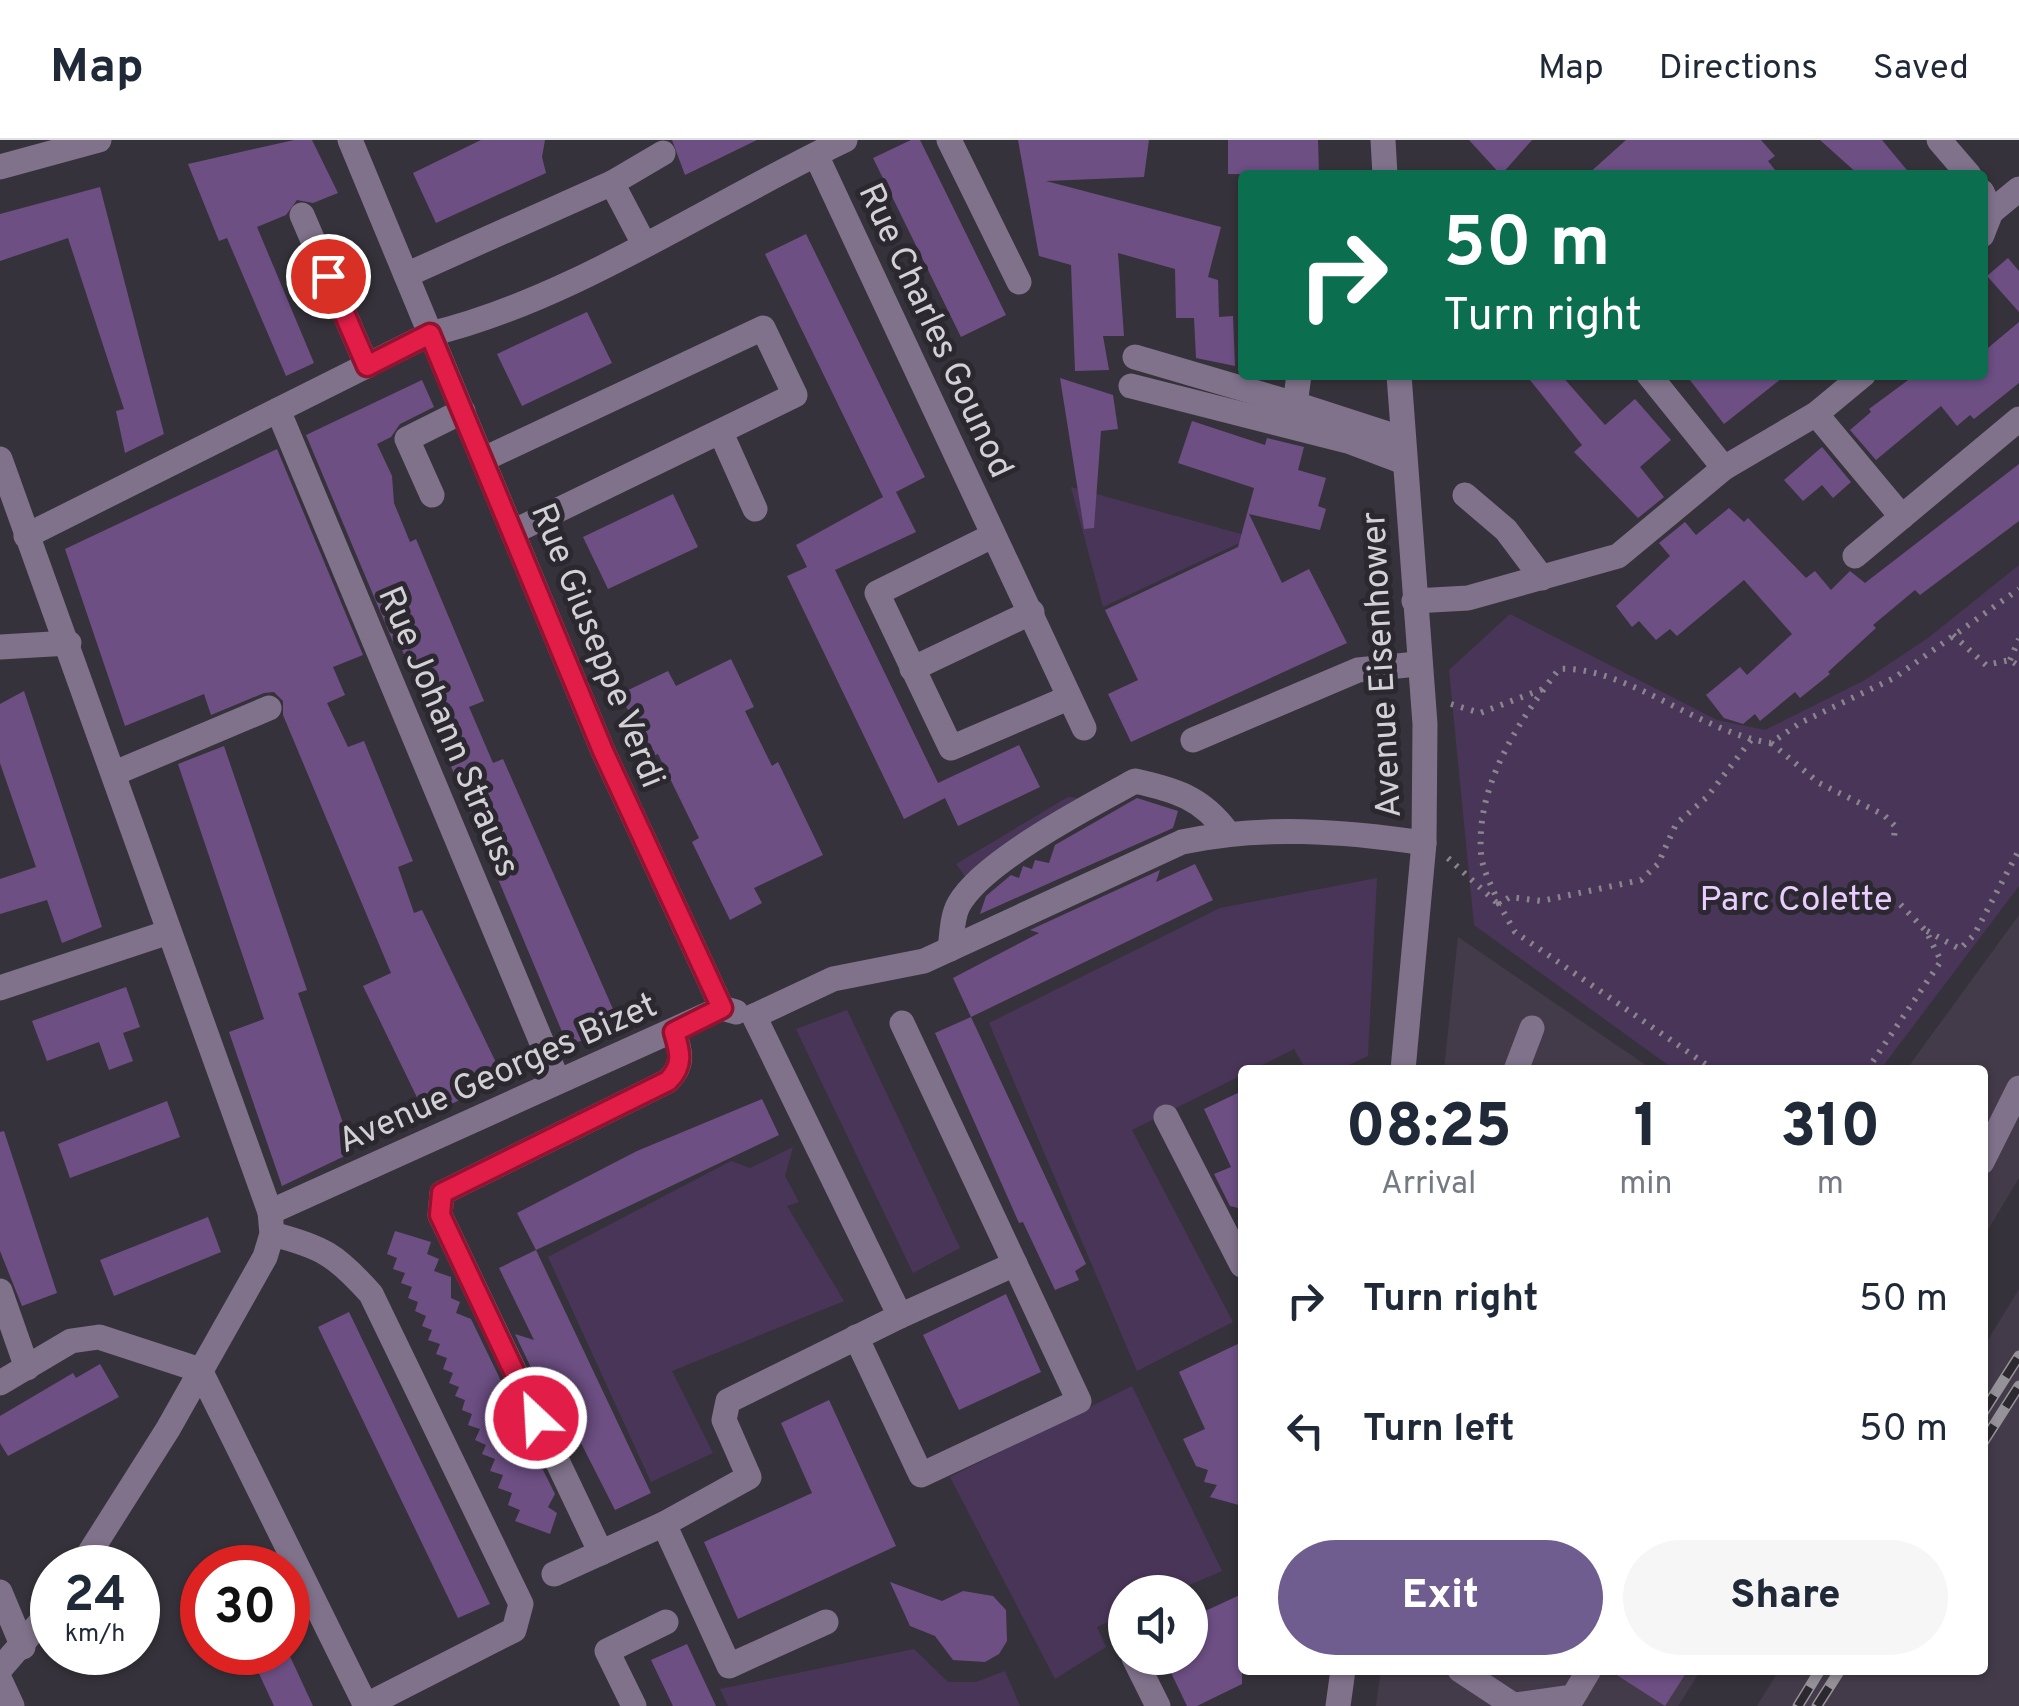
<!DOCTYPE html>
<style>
:root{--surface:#fff;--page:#f6f6f7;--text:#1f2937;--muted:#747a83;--line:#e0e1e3;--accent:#705d90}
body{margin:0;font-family:Overpass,sans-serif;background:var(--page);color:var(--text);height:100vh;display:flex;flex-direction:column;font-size:38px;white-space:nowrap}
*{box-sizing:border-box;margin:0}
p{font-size:32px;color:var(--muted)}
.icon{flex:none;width:55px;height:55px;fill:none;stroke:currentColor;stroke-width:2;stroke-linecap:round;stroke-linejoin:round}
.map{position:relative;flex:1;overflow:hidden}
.side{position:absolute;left:1238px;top:925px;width:750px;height:610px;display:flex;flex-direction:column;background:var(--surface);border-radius:10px;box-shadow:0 2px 8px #0004}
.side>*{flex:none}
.top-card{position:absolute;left:1238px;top:30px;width:750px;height:210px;border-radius:10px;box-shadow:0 2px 8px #0004;background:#0b6e4f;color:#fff;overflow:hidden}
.fabs{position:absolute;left:1108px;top:1435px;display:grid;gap:20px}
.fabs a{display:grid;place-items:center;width:100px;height:100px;border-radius:50%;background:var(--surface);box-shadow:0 2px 8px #0004;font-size:50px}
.speed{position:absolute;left:30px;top:1405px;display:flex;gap:20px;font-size:50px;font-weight:700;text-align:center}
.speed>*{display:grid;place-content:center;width:130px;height:130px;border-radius:50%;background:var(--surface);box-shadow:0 2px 8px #0004;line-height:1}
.speed small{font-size:25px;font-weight:400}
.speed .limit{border:15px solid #d22;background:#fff;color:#111}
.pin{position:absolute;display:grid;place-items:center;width:85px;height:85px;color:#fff;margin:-42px;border:5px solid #fff;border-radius:50%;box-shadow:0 2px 10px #0007}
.me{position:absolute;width:110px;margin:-55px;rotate:335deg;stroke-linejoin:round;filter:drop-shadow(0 0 8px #0008)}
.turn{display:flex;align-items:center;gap:35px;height:210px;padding:0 40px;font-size:45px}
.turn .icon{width:130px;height:130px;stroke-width:2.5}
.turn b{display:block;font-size:70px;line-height:85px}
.eta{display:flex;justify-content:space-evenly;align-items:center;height:170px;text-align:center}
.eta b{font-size:60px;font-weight:800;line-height:70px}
.action{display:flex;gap:20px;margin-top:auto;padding:20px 40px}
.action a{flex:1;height:115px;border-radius:60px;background:var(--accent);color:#fff;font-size:40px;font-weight:800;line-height:115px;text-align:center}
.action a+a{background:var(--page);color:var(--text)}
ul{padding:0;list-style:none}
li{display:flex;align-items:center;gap:30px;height:130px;padding:0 40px}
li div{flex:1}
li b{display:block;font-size:38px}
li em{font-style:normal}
header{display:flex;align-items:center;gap:60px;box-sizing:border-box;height:140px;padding:0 50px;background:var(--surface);border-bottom:2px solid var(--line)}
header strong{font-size:48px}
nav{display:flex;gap:55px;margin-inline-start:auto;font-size:35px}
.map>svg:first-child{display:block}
</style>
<header>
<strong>Map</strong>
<nav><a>Map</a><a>Directions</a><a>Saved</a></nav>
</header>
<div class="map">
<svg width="2019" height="1566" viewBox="0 0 2019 1566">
<rect width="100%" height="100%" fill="#36323b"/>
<!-- built -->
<g fill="#433b49">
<path d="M2019,775v263l-36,60 -1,-168h-76z"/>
<path d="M1458,797l195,133h-209z"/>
<path d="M2019,1149v417h-262l22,-36h203l1,-322z"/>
<path d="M1381,1530h320l-23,36h-302z"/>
</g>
<!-- green -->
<g fill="#493558">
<path d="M1071,347l181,50 -149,70z"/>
<path d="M2019,425v321l-139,184h-205l-201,-145 -25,-255 61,-56 207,106 48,10 100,-50 63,-42z"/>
<path d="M1068,657l10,1 -111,81 -11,-15z"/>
<path d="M1377,738l-9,178 -30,14h-32l-12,-21 -42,21h-10v5l-110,55 101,192 -96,49 -148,-348 231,-115z"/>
<path d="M847,870l113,238 -47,25 -117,-244z"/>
<path d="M793,1007l-8,29 14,26 -12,4 57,95 -172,70 41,82 -62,29 -103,-225 183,-96 19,7z"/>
<path d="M1132,1246l90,185 -49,21h-48v22l-28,13 9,20 -51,32 -105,-202z"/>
<path d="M914,1509l34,33h28l29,-11 15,35h-292l-8,-17z"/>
</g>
<!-- building -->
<g fill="#6d4f84">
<path d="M294,0h18l26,53 -25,10 -16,-3 -11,15 -29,12 57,136 -28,13 -59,-138 -8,3 -31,-77z"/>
<path d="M481,0h64l-3,17 4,16 -110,50 -23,-50z"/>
<path d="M672,0h85l-72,35z"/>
<path d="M911,0h9l86,175 -45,22 -88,-179z"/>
<path d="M1018,0h131l-5,37 -98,4 175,46 -13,50 10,3 1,37 14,-1 2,50 -39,-8 -2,-40h-18l-1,-49 -57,-16 6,83h-21l6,34 -34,1 -4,-106 -32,-9z"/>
<path d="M1228,0h90l1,35 -91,-1z"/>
<path d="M1469,0h63l-31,35z"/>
<path d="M1626,0h135l14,16 -7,5 11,14h-192z"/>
<path d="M1820,0h62l29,35h-52z"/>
<path d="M100,47l64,247 -39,19 -9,-42 8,-2 -56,-171 -68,23v-47z"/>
<path d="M806,94l119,243 -29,15 20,40 -81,38 103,213 81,-38 21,42 -82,39 -13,-28 -41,21 -117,-243 20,-9 -11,-22 87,-48 -118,-243z"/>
<path d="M2008,118l11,13v41l-32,-36z"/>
<path d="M587,172l25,51 -90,43 -25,-52z"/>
<path d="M2019,182v61l-45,36 -4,-4 -13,11 -16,-20 -65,54 -26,-30 21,-18 -2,-3 46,-34h67v-22z"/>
<path d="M1526,235h35l44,50 30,-26 36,41 -31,27 24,30 -26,21 -64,-66 8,-7z"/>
<path d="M1686,235h100l-62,49z"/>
<path d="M1060,238l53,17 5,34 -17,2 -7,97 -10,1z"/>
<path d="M422,240l12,27 -34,17 -9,13 -14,7 15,32 2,27 16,39 6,-3 68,162 -15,6 24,56 10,-4 117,266 -52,21 -170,-406 -5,2 -87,-207z"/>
<path d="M1192,281l73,24 2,-7 37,9 -6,23 28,8 -8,28 8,3 -6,21 -71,-16 33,69 27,-14 38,74 -216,99 -23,-48 30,-14 -33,-70 133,-63 16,-59 -76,-25z"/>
<path d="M1822,307l29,35 -18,16 -11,-13 -19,16 -19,-21z"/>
<path d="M277,309l86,206 -30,12 12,28 -18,8 21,44 16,-6 49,120 -15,6 16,46 8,-3 82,169 -78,37 -63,-130 28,-13 -108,-258v-14l-9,-9 -10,1 -53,22 -7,-21 -79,32 -60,-177z"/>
<path d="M2019,324v57l-99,74 -5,-5 -42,35 3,3 -48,44 2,2 -30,24 -5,-6 -35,29 -5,-7 -12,10 -19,-6 -18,-23 34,-28 7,8 45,-41 -48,-54 -67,56 -7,-7 -14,11 -17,-19 -7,6 -16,-21 54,-50 -11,-13 26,-21 11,13 33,-27 15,14 4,-4 58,60 9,-7 16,19 19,-19 15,12z"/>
<path d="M673,354l25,53 -90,42 -25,-52z"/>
<path d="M731,519l23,48 -9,4 27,55 6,-4 45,93 -69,33 8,15 -32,17 -38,-78 7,-4 -41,-84 -7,3 -31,-63 48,-23 8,15z"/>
<path d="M24,551l78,236 -40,16 -15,-43 -47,14v-35l36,-12 -36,-104v-59z"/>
<path d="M224,606l83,244 -9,3 55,159 -71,34 -53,-154 35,-13 -86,-255z"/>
<path d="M1137,658l41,13 -5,17 -193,86 6,-18 25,-21 8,3 4,-12 9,3 3,-9 14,3 6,-18z"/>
<path d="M1195,724l18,36 -242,117 -18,-39 86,-45 -9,-3 130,-60 -4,12z"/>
<path d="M126,847l14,40 -17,6 10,28 -24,9 -10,-28 -52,19 -15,-40z"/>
<path d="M971,877l115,247 -11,7 4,9 -24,10 -32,-68 -4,1 -84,-190z"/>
<path d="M1242,951v118l-12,-3 -16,-32 17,-7 -27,-58z"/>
<path d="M762,959l17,36 -243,115 -19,-37 120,-62z"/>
<path d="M167,961l13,36 -110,41 -12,-34z"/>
<path d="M4,991l53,162 -35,13 -22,-55v-119z"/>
<path d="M208,1077l13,35 -107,44 -14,-36z"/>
<path d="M395,1091l36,11 -4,12 12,5 -5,12 17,6v21l9,4 -4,11 15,6 61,126 -4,15 15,10 12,24 -7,13 9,6 -7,21 -35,-13 5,-11 -12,-5 4,-12 -14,-5 5,-13 -13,-4 5,-12 -13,-5 4,-9 -11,-5 5,-11 -12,-4 4,-11 -10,-4 3,-10 -10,-4 4,-9 -10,-4 4,-10 -10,-4 4,-11 -11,-4 4,-10 -12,-4 4,-10 -10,-4 4,-10 -11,-5 3,-9 -10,-4 4,-11 -11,-4 4,-10 -12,-4 4,-11 -10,-4z"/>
<path d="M536,1110l115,243 -36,17 -67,-132 -4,17 -29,-61 19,6 -35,-72z"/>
<path d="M1006,1154l35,78 -82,38 -36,-75z"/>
<path d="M349,1172l141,292 -32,14 -140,-291z"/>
<path d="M1242,1202v164l-32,-9 7,-12 -13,-3 4,-12 -12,-4 -13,-27 22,-10 -26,-57z"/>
<path d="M100,1224l19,33 -111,59 -8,-13v-27l73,-43 3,5z"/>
<path d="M829,1260l67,146 -158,73 -34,-77 108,-49 -31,-70z"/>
<path d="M890,1442l52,19 21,-10 30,5 13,14 1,31 -8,13 -14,8 -32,-2 -18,-24 -25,-10z"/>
<path d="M1242,1454v90l-45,22h-10l-23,-48h26v-40z"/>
<path d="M687,1504l29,62h-43l-22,-46z"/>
<path d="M249,1512h39l25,54h-39z"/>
<path d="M1609,1530h79l-23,36z"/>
</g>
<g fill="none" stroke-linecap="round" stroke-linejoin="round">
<!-- path -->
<g stroke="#88858c" stroke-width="6" stroke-dasharray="2.5 8" stroke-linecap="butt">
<path d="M1953,495l33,30 24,-5 9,6"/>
<path d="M2010,520l9,-21"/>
<path d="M1451,564l29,9 63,-24"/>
<path d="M1771,603l48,40 65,32 11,11 -1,12"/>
<path d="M1448,718l50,46"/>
<path d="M1499,764c-6,-16 -17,-34 -18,-51 -5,-68 37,-131 78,-184 65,-4 142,64 212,74l29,-20 94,-45 125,-89"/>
<path d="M1927,791l33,18 14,-14 45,-85"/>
<path d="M1714,930l-199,-138 -16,-28 11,-7 31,4 100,-21 17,-16 18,-40 31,-27 44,-57"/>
<path d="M1867,930l74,-109 -15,-30 -30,-31"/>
</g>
<!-- minor -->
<g stroke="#80728b" stroke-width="25">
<path d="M350,0l253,611 119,257"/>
<path d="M949,0l70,142"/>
<path d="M1383,0l2,35"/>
<path d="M1939,0l30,35"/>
<path d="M816,15l268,573"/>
<path d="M0,27l99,-27"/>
<path d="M612,43l51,-30"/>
<path d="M1982,52l9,20 -9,23"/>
<path d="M1991,72l28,-23"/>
<path d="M302,75l65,151"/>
<path d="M406,135l206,-92 32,61"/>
<path d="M1135,217l160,47"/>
<path d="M1299,235l-4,29 108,35"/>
<path d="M1399,235l26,349 -1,119 -21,227"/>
<path d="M1649,235l75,93"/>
<path d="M1131,246l220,56 53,20"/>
<path d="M278,270l279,669"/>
<path d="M1816,274l86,103"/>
<path d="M721,293l34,76"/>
<path d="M0,319l270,753 2,22 -7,23 -97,172 -88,139"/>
<path d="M484,319l279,-131 32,67 -280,136"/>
<path d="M432,355l-25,-56 56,-28"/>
<path d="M1465,355l41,35 36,48"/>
<path d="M26,396l404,-202c140,-33 284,-132 415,-194"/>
<path d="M992,396l-115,57 74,155 117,-50"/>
<path d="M1855,416l164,-137"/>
<path d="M1414,461l54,-3 150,-42 106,-88 92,-54 47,-39"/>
<path d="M0,507l69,-4"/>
<path d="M912,529l120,-57"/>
<path d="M1193,600l165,-70 59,-6"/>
<path d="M115,633l154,-65"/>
<path d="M950,809c2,-14 2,-33 9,-45 24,-43 132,-99 176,-123 41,9 67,17 92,51"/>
<path d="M0,848l169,-56"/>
<path d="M754,876l79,-37 91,-18 258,-119c79,-17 162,-11 242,1"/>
<path d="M902,883l113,241"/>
<path d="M1516,930l16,-42"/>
<path d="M1166,977l76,148"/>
<path d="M1982,1022l37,-74"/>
<path d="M270,1072l452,-204 14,4"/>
<path d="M272,1094c51,13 64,21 99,60l150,310 -7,26 -149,76"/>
<path d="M0,1151l27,77"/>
<path d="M856,1197l65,138 158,-74 -64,-137 -115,52"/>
<path d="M0,1243l71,-42 28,-4 101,33 166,336"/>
<path d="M664,1384l65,142 97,-44"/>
<path d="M601,1413l-161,-338 2,-22 226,-112c16,-16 13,-28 6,-49"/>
<path d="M554,1434l110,-50 85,-47 -25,-57 4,-19 172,-85 -146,-300"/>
<path d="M0,1452l23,55"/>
<path d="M1124,1497l1,3"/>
<path d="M1134,1518l24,48"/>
<path d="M0,1529l52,-60"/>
<path d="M1460,1530l50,33"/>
<path d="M0,1540l12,26"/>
<path d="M634,1566l-27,-55 59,-29"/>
<path d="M1338,1566l5,-36"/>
<path d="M1508,1566l65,-9 16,-27"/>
</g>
<defs>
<g id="rail">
<path d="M1982,1274l37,-58"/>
<path d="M1982,1304l37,-58"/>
<path d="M1798,1566l22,-36"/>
<path d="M1817,1566l23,-36"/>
</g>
</defs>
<!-- rail casing -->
<use href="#rail" stroke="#969299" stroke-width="11"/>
<!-- rail -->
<use href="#rail" stroke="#2c2830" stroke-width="8" stroke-dasharray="22" stroke-linecap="butt"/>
</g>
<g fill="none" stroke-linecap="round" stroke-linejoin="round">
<defs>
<path id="route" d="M328,136l39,90 63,-32 173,417 119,257 -48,24c6,20 10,33 -6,49l-226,112 -2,22 96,203"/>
</defs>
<!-- route casing -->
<use href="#route" stroke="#92132f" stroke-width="25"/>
<!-- route -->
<use href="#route" stroke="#e11d48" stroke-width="18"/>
</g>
<g text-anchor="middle" stroke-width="10" stroke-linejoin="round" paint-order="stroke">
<!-- street labels -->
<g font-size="35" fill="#d3d0d6" stroke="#2c2830">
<text transform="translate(937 190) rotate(65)" y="12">Rue Charles Gounod</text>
<text transform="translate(599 505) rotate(68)" y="12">Rue Giuseppe Verdi</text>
<text transform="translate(1380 525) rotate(-93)" y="12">Avenue Eisenhower</text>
<text transform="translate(450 591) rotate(67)" y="12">Rue Johann Strauss</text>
<text transform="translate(497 932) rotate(-24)" y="12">Avenue Georges Bizet</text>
</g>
<!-- park labels -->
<g font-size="35" fill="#e8cdfe" stroke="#2c2830">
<text x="1796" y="770">Parc Colette</text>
</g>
</g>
</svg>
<div class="fabs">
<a><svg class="icon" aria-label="sound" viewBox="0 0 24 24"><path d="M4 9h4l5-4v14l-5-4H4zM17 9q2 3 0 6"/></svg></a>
</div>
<div class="speed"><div>24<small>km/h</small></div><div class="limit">30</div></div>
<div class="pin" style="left:328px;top:136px;background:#d93025"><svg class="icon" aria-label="arrive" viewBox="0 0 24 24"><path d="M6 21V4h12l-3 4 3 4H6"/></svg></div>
<svg class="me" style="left:536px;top:1278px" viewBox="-20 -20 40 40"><circle r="17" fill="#e11d48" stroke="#fff" stroke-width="3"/><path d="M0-11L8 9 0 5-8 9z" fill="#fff"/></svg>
<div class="top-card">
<div class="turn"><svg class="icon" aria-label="right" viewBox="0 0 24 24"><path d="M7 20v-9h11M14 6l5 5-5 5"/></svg><div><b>50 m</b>Turn right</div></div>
</div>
<section class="side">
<div class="eta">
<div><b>08:25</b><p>Arrival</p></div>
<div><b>1</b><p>min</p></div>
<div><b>310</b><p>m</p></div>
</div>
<ul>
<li><svg class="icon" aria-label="right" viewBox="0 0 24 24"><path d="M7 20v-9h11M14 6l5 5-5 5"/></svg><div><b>Turn right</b></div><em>50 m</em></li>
<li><svg class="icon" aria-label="left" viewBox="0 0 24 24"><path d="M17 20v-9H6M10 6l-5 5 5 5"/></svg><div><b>Turn left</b></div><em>50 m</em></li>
</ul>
<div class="action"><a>Exit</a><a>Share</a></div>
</section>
</div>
